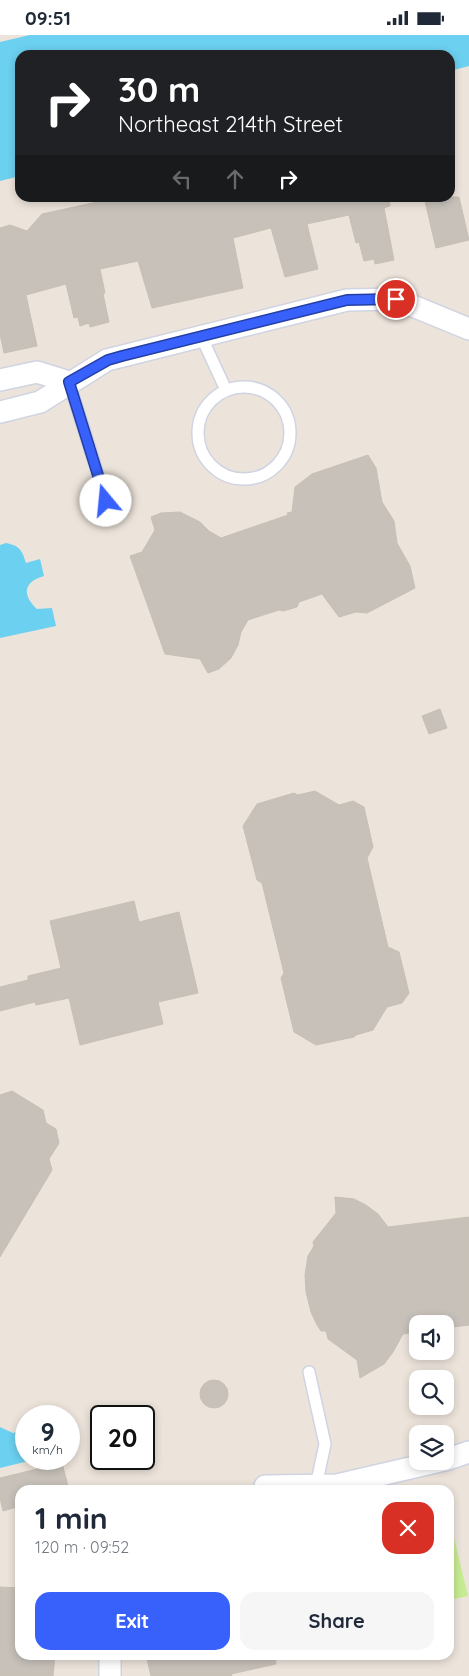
<!DOCTYPE html>
<meta charset="utf-8">
<style>
:root{--surface:#fff;--page:#f6f6f7;--text:#1f2937;--muted:#747a83;--accent:#3861fc}
body{margin:0;font-family:Quicksand,sans-serif;background:var(--page);color:var(--text);height:100vh;display:flex;flex-direction:column;font-size:19px;white-space:nowrap}
*{box-sizing:border-box;margin:0}
p{font-size:16px;color:var(--muted)}
.icon{flex:none;width:28px;height:28px;fill:none;stroke:currentColor;stroke-width:2;stroke-linecap:round;stroke-linejoin:round}
.map{position:relative;flex:1;overflow:hidden}
.sheet{position:absolute;left:15px;top:1450px;width:439px;height:175px;display:flex;flex-direction:column;background:var(--surface);border-radius:15px;box-shadow:0 2px 8px #0003}
.sheet>*{flex:none}
.top-card{position:absolute;left:15px;top:15px;width:440px;height:152px;border-radius:15px;box-shadow:0 2px 8px #0003;background:#202124;color:#fff;overflow:hidden}
.fabs{position:absolute;left:409px;top:1280px;display:grid;gap:10px}
.fabs a{display:grid;place-items:center;width:45px;height:45px;border-radius:10px;background:var(--surface);box-shadow:0 2px 8px #0003;font-size:25px}
.speed{position:absolute;left:15px;top:1370px;display:flex;gap:10px;font-size:25px;font-weight:700;text-align:center}
.speed>*{display:grid;place-content:center;width:65px;height:65px;border-radius:50%;background:var(--surface);box-shadow:0 2px 8px #0003;line-height:1}
.speed small{font-size:12px;font-weight:400}
.speed .limit{border:2px solid #111;border-radius:8px;background:#fff;color:#111}
.pin{position:absolute;display:grid;place-items:center;width:42px;height:42px;color:#fff;margin:-21px;border:2px solid #fff;border-radius:50%;box-shadow:0 1px 5px #0007}
.me{position:absolute;width:55px;margin:-28px;rotate:343deg;stroke-linejoin:round;filter:drop-shadow(0 0 4px #0008)}
.turn{display:flex;align-items:center;gap:18px;height:105px;padding:0 20px;font-size:22px}
.turn .icon{width:65px;height:65px;stroke-width:2.5}
.turn b{display:block;font-size:35px;line-height:42px}
.lanes{display:flex;align-items:center;height:48px;padding:0 20px;background:#0003;justify-content:center;gap:25px;direction:ltr}
.lanes .off{opacity:.35}
.round{display:grid;place-items:center;flex:none;width:52px;height:52px;border-radius:15px;background:var(--page)}
.head{display:flex;align-items:center;justify-content:space-between;height:85px;padding:0 20px}
h1{font-size:30px;font-weight:700;line-height:38px}
.cta{display:flex;gap:10px;margin-top:auto;padding:10px 20px}
.cta a{flex:1;height:58px;border-radius:15px;background:var(--accent);color:#fff;font-size:20px;font-weight:700;line-height:58px;text-align:center}
.cta a+a{background:var(--page);color:var(--text)}
.status{display:flex;justify-content:space-between;align-items:center;height:35px;padding:0 25px;background:var(--surface);direction:ltr}
.status svg{height:14px;fill:currentColor}
.map>svg:first-child{display:block}
</style>
<div class="status"><b>09:51</b><svg viewBox="0 0 49 12"><path d="M0 12V9h3v3zM5 12V6h3v6zM10 12V3h3v9zM15 12V0h3v12zM26 1h20v11H26zM47 4h2v5h-2z"/></svg></div>
<div class="map">
<svg width="469" height="1641" viewBox="0 0 469 1641">
<rect width="100%" height="100%" fill="#ece4db"/>
<!-- pitch -->
<path fill="#c7eb92" d="M449,1482l19,79 -19,4z"/>
<!-- water -->
<g fill="#6cd0f0">
<path d="M30,0h439v31l-19,5v-16h-430v121l-20,5v-139z"/>
<path d="M6,508c14,3 16,7 20,20l14,-4 4,17c-21,6 -22,19 -7,33l15,-1 4,18 -56,12v-93z"/>
<path d="M0,1392l13,6 13,-4v30h11l-37,9z"/>
</g>
<!-- building -->
<g fill="#c7c1ba" stroke="#c7c0b4">
<path d="M120,162h269l1,9 -6,2 10,52 -19,4 -1,-5 -10,2 -5,-19 -3,1 -7,-28 -42,9 11,45 -33,8 -14,-49 -38,10 10,50 -91,20 -14,-47 -38,8 5,24 -2,1 6,28 -19,5 -1,-4 -9,3 -2,-9 -4,1 -8,-34 -40,11 11,51 -33,7 -4,-19v-106l10,-3 17,6 15,-17z"/>
<path d="M424,162h35l10,43 -33,8z"/>
<path d="M368,420l8,13 6,34 12,19 3,22 13,23 5,22 -48,25 -11,-1 -17,5 -17,-23 -23,8 -2,5 -14,4 -4,-1 -31,10 -7,12 -3,13 -7,13 -12,11 -11,4 -8,-14 -35,-5 -35,-98 12,-4 13,-22 -4,-13 10,-4 19,-1 20,10 9,9 12,7 67,-23 -1,-2 5,-1 3,-25 17,-13z"/>
<path d="M440,674l7,19 -18,6 -7,-18z"/>
<path d="M315,756l24,14 14,-4 11,6 9,40 -6,11 21,89 11,5 10,41 -7,10 -15,4 -14,23 -17,5 -2,2 -38,8 -22,-13 -13,-54 3,-5 -22,-90 -5,-3 -14,-54 14,-22 37,-11 4,2z"/>
<path d="M134,866l5,21 40,-10 19,81 -40,9 5,22 -83,21 -11,-47 -33,7 -1,-3 -35,9v-24l28,-7v-4l33,-8 -11,-47z"/>
<path d="M12,1056l31,19 3,13 10,6 3,14 -10,16 3,11 -52,87v-162z"/>
<path d="M335,1162l19,2 12,6 12,9 10,13 81,-10v108l-24,3v-4h-27v8l-15,2 -10,18 -9,12 -24,14 -3,-18 -29,-21 -2,-8h-5l-4,-6 -6,-13 -5,-20 -1,-17 3,-19 6,-10 -1,-4 23,-29z"/>
<circle cx="214" cy="1359" r="14"/>
<path d="M62,1428l7,27h-49v16l-17,5 -3,-13v-20z"/>
<path d="M0,1552l20,1v67h35l-2,21h-53z"/>
<path d="M146,1620h129l1,9 -45,10 1,2h-81z"/>
</g>
<g fill="none" stroke-linecap="round" stroke-linejoin="round">
<defs>
<g id="service">
<path d="M201,301l25,54"/>
<path d="M69,347l37,118"/>
<circle cx="244" cy="398" r="46"/>
<path d="M309,1337l16,72 -9,42"/>
</g>
<g id="minor">
<path d="M0,345l37,-8 32,10"/>
<path d="M0,377l40,-10 67,-42 240,-60 49,-1 73,30"/>
<path d="M445,1425l24,-8"/>
<path d="M265,1451l72,-1 103,-24"/>
<path d="M110,1641v-21"/>
</g>
</defs>
<!-- service casing -->
<use href="#service" stroke="#d0d4e2" stroke-width="14"/>
<!-- minor casing -->
<use href="#minor" stroke="#d0d4e2" stroke-width="24"/>
<!-- service -->
<use href="#service" stroke="#fff" stroke-width="11"/>
<!-- minor -->
<use href="#minor" stroke="#fff" stroke-width="21"/>
</g>
<g fill="none" stroke-linecap="round" stroke-linejoin="round">
<defs>
<path id="route" d="M106,466l-37,-119 39,-22 14,-4 225,-56 49,-1"/>
</defs>
<!-- route casing -->
<use href="#route" stroke="#243fa4" stroke-width="12"/>
<!-- route -->
<use href="#route" stroke="#3861fc" stroke-width="9"/>
</g>
</svg>
<div class="fabs">
<a><svg class="icon" aria-label="sound" viewBox="0 0 24 24"><path d="M4 9h4l5-4v14l-5-4H4zM17 9q2 3 0 6"/></svg></a>
<a><svg class="icon" aria-label="search" viewBox="0 0 24 24"><circle cx="10" cy="10" r="6"/><path d="M15 15l6 6"/></svg></a>
<a><svg class="icon" aria-label="layers" viewBox="0 0 24 24"><path d="M12 4l9 5-9 5-9-5zM3 14l9 5 9-5"/></svg></a>
</div>
<div class="speed"><div>9<small>km/h</small></div><div class="limit">20</div></div>
<div class="pin" style="left:396px;top:264px;background:#d93025"><svg class="icon" aria-label="arrive" viewBox="0 0 24 24"><path d="M6 21V4h12l-3 4 3 4H6"/></svg></div>
<svg class="me" style="left:106px;top:466px" viewBox="-20 -20 40 40"><circle r="19" fill="#fff"/><path d="M0-13L10 11 0 6-10 11z" fill="#3861fc"/></svg>
<div class="top-card">
<div class="turn"><svg class="icon" aria-label="right" viewBox="0 0 24 24"><path d="M7 20v-9h11M14 6l5 5-5 5"/></svg><div><b>30 m</b>Northeast 214th Street</div></div>
<div class="lanes"><svg class="icon off" aria-label="left" viewBox="0 0 24 24"><path d="M17 20v-9H6M10 6l-5 5 5 5"/></svg><svg class="icon off" aria-label="ahead" viewBox="0 0 24 24"><path d="M12 20V5M6 11l6-6 6 6"/></svg><svg class="icon" aria-label="right" viewBox="0 0 24 24"><path d="M7 20v-9h11M14 6l5 5-5 5"/></svg></div>
</div>
<section class="sheet">
<div class="head"><div><h1>1 min</h1><p>120 m · 09:52</p></div><a class="round" style="background:#d93025;color:#fff"><svg class="icon" aria-label="close" viewBox="0 0 24 24"><path d="M6 6l12 12M18 6L6 18"/></svg></a></div>
<div class="cta"><a>Exit</a><a>Share</a></div>
</section>
</div>
